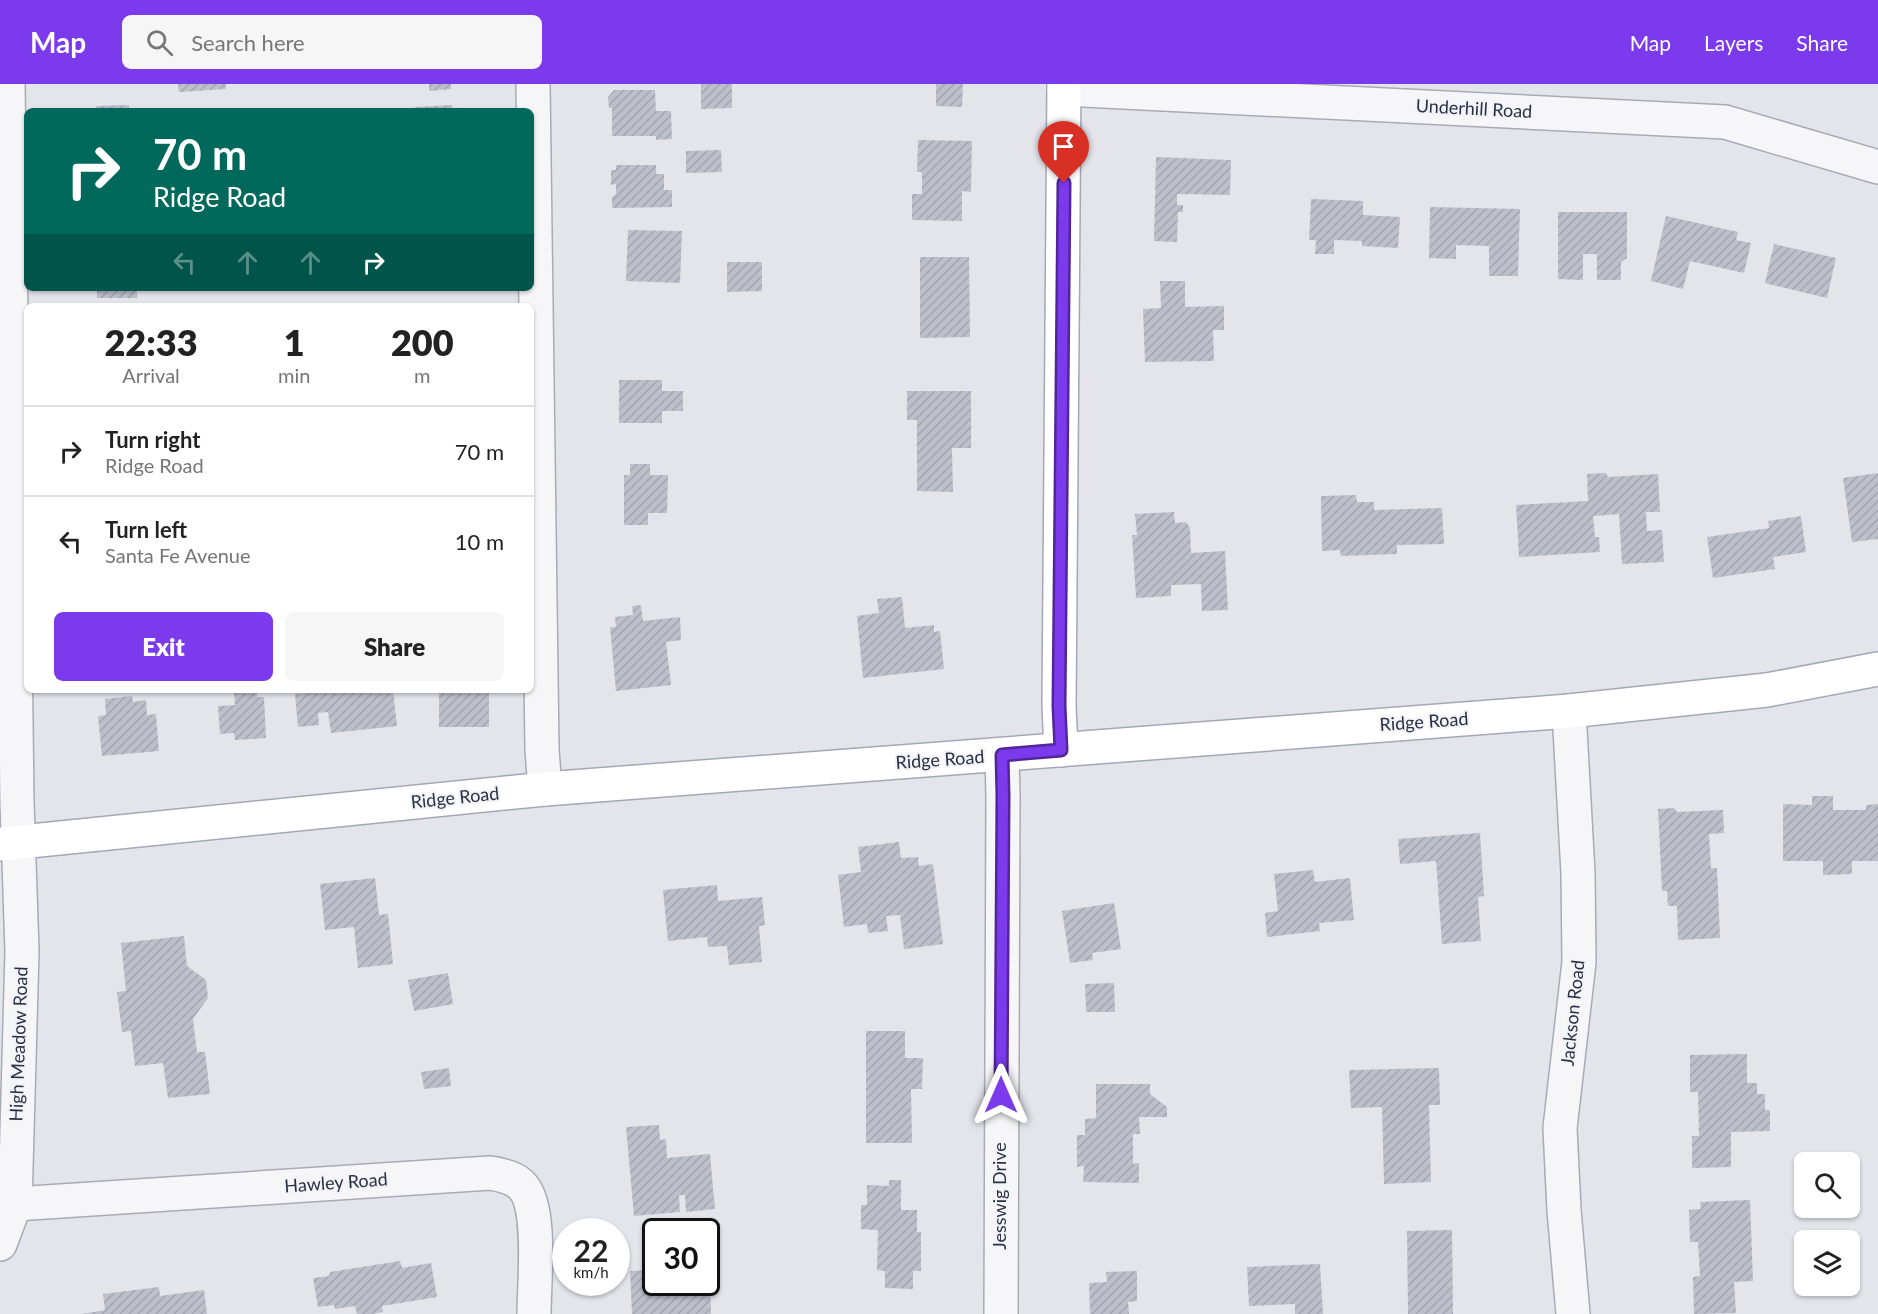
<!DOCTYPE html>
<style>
:root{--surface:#fff;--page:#f6f6f6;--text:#222;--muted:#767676;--line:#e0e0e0;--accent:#7c3aed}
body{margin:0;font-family:Lato,sans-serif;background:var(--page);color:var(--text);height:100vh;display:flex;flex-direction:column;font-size:22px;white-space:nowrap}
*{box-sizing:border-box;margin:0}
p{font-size:20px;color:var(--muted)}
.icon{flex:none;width:33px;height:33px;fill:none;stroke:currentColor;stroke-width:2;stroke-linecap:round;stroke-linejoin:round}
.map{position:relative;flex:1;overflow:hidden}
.details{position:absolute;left:24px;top:219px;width:510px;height:390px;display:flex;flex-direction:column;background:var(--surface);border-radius:9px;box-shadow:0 2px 4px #0004}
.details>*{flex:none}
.top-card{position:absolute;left:24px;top:24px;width:510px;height:183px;border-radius:9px;box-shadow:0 2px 4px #0004;background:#00695c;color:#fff;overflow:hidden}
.buttons{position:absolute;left:1794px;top:1068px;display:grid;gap:12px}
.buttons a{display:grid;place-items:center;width:66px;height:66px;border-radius:9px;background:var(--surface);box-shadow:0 2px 4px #0004;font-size:30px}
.speed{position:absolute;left:552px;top:1134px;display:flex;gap:12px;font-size:30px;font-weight:700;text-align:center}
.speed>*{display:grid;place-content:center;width:78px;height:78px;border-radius:50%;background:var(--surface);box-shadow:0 2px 4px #0004;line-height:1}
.speed small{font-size:15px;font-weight:400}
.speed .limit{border:3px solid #111;border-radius:9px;background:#fff;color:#111}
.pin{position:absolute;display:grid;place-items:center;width:51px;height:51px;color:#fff;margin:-62px -26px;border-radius:50% 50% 50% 0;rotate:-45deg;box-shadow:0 0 6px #0007}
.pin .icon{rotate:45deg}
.me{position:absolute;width:66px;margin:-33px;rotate:0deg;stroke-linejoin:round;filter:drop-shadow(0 0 4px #0008)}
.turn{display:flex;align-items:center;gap:21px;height:126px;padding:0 30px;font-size:27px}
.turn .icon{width:78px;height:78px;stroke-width:2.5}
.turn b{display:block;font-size:42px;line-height:51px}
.lanes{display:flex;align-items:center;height:57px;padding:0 30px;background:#0003;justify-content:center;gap:30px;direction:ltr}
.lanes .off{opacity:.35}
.eta{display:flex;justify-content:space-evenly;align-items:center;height:102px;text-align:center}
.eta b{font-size:36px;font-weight:800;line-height:42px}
.cta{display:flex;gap:12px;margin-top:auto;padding:12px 30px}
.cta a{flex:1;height:69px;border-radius:9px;background:var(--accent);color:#fff;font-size:24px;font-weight:800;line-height:69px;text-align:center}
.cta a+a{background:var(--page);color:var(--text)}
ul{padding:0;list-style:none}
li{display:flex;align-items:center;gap:18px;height:90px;padding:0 30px;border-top:2px solid var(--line)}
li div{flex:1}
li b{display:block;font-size:22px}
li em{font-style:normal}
header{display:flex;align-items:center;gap:36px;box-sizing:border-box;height:84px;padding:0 30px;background:var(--accent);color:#fff}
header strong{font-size:28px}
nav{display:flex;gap:33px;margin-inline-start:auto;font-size:21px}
.search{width:420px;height:54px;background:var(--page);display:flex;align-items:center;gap:15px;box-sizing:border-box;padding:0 21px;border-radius:9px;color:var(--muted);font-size:22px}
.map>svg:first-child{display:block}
</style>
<header>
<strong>Map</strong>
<div class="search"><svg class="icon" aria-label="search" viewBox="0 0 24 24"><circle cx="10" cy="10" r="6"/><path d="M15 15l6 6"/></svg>Search here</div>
<nav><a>Map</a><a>Layers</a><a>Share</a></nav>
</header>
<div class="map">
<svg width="1878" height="1230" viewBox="0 0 1878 1230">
<defs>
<pattern id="building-hatch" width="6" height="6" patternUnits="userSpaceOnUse" patternTransform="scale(1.5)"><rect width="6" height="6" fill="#bdc0cb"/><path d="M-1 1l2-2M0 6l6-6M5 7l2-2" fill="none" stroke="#a3a5b0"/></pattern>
</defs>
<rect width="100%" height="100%" fill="#e3e5eb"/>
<!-- building -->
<g fill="url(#building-hatch)">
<path d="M178,0h48v5l-47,3z"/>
<path d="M429,0h22v5l-22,2z"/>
<path d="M701,0h31v24l-31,1z"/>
<path d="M936,0h27l-1,23 -26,-1z"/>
<path d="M614,6h41l1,21h15l1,28 -16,1v-4h-44v-28h-3l-1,-11z"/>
<path d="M129,21v6h-33v-5z"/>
<path d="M452,21v6h-37v-4z"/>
<path d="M918,56l54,1 -1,51 -9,-1v30l-50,-1v-26h10v-22h-5z"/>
<path d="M721,66l1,22 -36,1v-22z"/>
<path d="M1156,73l75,3 -1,35 -53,-1v11h6v7h-5l-1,30 -23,-1z"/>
<path d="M616,81h40v9h8v16h8v17l-60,1v-11l4,-3v-10l-5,1v-15h5z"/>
<path d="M1311,115l52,2v14l37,2 -2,31 -36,-2v-5l-28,-1v14h-19l1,-14h-7z"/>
<path d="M1430,123l90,2 -2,67h-29v-30l-33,-1v14l-27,-1z"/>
<path d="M1558,128h69v46l-6,4v18h-24v-26h-14v26l-25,-1z"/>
<path d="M1666,132l72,16 -2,8 15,3 -7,30 -54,-12 -7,28 -32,-8z"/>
<path d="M628,146l54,1 -2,52 -54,-2z"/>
<path d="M1774,160l62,14 -9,40 -62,-15z"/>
<path d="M920,173h49l1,80 -50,1z"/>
<path d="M727,178h35v29l-35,1z"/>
<path d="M1160,197h25v26l39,-1v24h-11l1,31 -69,1 -2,-53 18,-1z"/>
<rect x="97" y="204" width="40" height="10"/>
<path d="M619,296h43v11h21v20h-21v12h-43z"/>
<path d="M907,307h64v57h-19l1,44 -36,-1v-71h-10z"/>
<path d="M630,380h20v11h18l-1,38h-19v12h-24v-50h6z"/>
<path d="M1606,389l2,4 50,-3 2,38h-14l1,19 15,-1 2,32 -42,2 -3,-50 -26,2 2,21h4l1,15 -81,5 -3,-52 72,-4 -1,-27z"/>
<path d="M1878,389v66l-26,3 -9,-64z"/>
<path d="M1356,411l1,7h17v8l68,-2 2,36 -47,1v9l-56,2 -1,-6 -18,1 -1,-55z"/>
<path d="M1174,428l1,11 11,-1 4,6 1,25 34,-2 3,59 -26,1 -1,-27 -30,1v11l-35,2 -4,-63h5l-2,-21z"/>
<path d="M1801,432l5,36 -33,5 2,12 -62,9 -6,-41 62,-9 -1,-7z"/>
<path d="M902,513l3,31 29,-3v7l6,-1 4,38 -81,9 -6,-62 22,-3 -2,-14z"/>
<path d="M641,521l2,16 37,-4 1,23 -15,2 5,43 -55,6 -6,-64h6l-1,-10 18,-2 -1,-9z"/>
<path d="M234,606h23v7h7l2,41 -31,2 -1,-7 -14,1 -2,-28 17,-1z"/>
<path d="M307,606h86l4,36 -66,7 -3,-21 -10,1 1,12 -21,2 -3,-33 13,-1z"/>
<rect x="439" y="606" width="50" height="37"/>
<path d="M132,612l1,6 13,-2 1,15 9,-1 3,37 -57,5 -4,-40 8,-1 -1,-16z"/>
<path d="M1812,712h21v14h33v-5l12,-1v57h-26v13l-29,1v-14h-40v-57l29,1z"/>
<path d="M1674,724l3,4 46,-2 1,23 -15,1 2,34h6l3,70 -42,2 -1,-34h-9l-1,-15h-5l-4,-82z"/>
<path d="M1480,749l4,63 -6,1 3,44 -39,3 -6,-83 -36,3 -2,-25z"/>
<path d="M899,758l2,16 17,-1 1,9 14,-2 10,80 -39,5 -4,-34 -14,1 2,15 -20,2 -1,-9 -23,3 -6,-52 23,-3 -3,-25z"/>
<path d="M1313,786l2,12 35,-4 4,42 -35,3 1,8 -53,6 -2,-24 13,-2 -4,-37z"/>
<path d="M375,794l4,37 9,-1 5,50 -35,4 -4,-41 -29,3 -5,-46z"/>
<path d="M717,801l1,16 44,-4 3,28 -6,1 3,36 -33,3 -2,-19 -19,1 -1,-10 -39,4 -5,-51z"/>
<path d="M1114,819l7,46 -29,4 1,7 -23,3 -8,-52z"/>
<path d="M184,852l3,30 19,14 2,18 -15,21 4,33h8l5,42 -42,4 -5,-35 -28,3 -4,-35 -9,1 -5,-40 9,-1 -5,-48z"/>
<path d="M448,889l5,31 -39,7 -6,-31z"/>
<path d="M1114,899l1,29h-29l-1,-28z"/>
<path d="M866,947h39v27h18l-1,31h-11l1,54h-46z"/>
<path d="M1747,970v29h10v11h8v16h5v21l-39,1v35l-39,1v-32h7l-1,-44h-8v-37z"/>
<path d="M449,984l2,18 -27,3 -3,-17z"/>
<path d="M1439,984l1,37h-11l2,77 -47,2 -2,-77 -31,1 -2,-38z"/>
<path d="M1096,1000h54v10l17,13v10h-28l1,17h-7v30l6,-1v20l-56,-1 1,-16 -7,1v-32h8v-16l11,-1z"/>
<path d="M659,1041l1,15 6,-1 1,19 43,-4 5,55 -29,3 -1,-17h-6l1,17 -46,4 -8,-89z"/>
<path d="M889,1096h12v30h16v22h4v39h-8v18l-28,-1v-17l-8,-1 1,-40 -17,-1v-24h6v-20l22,1z"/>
<path d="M1750,1116l3,81 -19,1 2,31 -42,1 -1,-37 7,-1 -2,-34h-8l-1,-32 12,-1 -1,-7z"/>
<path d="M1452,1146l1,84h-45l-1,-83z"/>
<path d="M400,1177l2,7 29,-5 6,34 -55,9 1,6 -11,2h-15l-2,-8 -20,3 -1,-4 -16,2 -5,-29 16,-2 1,-4z"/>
<path d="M1320,1180l3,50h-28v-10l-46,2 -2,-39z"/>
<path d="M706,1184h4l1,46h-79l-2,-43 26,-1v12h50z"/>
<path d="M1137,1187v30l-9,1 1,12h-39l-1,-31 18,-1 -1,-10z"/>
<path d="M159,1203l1,9 44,-6 3,24h-125l23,-4 -2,-16z"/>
</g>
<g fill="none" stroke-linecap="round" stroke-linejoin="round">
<defs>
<g id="minor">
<path d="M533,0l9,666 3,39"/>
<path d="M1064,5l661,33 153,45"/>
<path d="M1569,627l9,162 1,89 -19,166 4,82 9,104"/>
<path d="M15,1120l475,-31c11,2 25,4 33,14 19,21 11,97 11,127"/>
<path d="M0,1160l15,-40 7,-253 -5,-149 -9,-718"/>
<path d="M1001,1230l2,-518 -1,-41"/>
</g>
<g id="major">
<path d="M1061,666l-2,-44 5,-622"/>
<path d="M0,760l545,-55 1024,-78 198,-21 111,-21"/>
</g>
</defs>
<!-- minor casing -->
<use href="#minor" stroke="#a8abb6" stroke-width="36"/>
<!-- major casing -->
<use href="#major" stroke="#a2a8b7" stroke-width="36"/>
<!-- minor -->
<use href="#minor" stroke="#f6f6f9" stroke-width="33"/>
<!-- major -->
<use href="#major" stroke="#fff" stroke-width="33"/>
</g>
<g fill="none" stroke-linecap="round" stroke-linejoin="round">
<defs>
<path id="route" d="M1001,1011l2,-299 -1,-41 59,-5 -2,-44 5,-523"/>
</defs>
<!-- route casing -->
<use href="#route" stroke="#51269a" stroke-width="15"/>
<!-- route -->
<use href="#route" stroke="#7c3aed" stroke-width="10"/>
</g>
<g text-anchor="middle" stroke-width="4.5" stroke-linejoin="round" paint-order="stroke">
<!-- street labels -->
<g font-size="18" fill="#2a3044" stroke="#f3f4f8">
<text transform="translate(1474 25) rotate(3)" y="6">Underhill Road</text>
<text transform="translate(1424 638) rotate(-4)" y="6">Ridge Road</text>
<text transform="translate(940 676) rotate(-4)" y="6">Ridge Road</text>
<text transform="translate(455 714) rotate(-6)" y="6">Ridge Road</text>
<text transform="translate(1573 929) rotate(-84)" y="6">Jackson Road</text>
<text transform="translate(19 960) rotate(-88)" y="6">High Meadow Road</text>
<text transform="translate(336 1099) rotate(-4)" y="6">Hawley Road</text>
<text transform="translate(1000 1112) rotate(-90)" y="6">Jesswig Drive</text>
</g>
</g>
</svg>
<div class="buttons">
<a><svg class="icon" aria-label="search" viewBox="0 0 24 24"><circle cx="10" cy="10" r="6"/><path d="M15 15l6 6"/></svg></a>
<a><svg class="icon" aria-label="layers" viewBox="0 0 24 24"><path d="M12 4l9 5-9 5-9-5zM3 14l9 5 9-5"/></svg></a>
</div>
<div class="speed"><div>22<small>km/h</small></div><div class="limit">30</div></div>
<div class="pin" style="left:1064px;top:99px;background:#d93025"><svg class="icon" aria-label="arrive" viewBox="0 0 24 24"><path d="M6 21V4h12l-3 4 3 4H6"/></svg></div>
<svg class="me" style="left:1001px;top:1011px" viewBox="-20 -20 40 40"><path d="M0-17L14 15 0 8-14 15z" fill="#7c3aed" stroke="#fff" stroke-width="4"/></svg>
<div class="top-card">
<div class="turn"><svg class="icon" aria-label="right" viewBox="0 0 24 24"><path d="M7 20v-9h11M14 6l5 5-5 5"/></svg><div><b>70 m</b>Ridge Road</div></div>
<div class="lanes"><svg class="icon off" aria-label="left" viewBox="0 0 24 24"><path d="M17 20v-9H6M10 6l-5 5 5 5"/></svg><svg class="icon off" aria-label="ahead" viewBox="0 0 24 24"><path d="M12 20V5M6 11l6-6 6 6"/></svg><svg class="icon off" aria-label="ahead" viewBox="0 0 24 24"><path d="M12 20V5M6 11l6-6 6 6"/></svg><svg class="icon" aria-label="right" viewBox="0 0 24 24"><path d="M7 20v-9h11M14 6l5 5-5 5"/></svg></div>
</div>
<section class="details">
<div class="eta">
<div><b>22:33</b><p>Arrival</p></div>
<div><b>1</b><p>min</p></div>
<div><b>200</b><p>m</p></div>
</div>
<ul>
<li><svg class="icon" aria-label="right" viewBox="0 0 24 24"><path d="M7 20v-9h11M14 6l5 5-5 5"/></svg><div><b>Turn right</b><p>Ridge Road</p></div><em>70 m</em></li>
<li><svg class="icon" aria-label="left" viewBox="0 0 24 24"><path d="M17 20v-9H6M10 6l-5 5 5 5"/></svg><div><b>Turn left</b><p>Santa Fe Avenue</p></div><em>10 m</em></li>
</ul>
<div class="cta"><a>Exit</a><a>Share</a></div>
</section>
</div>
